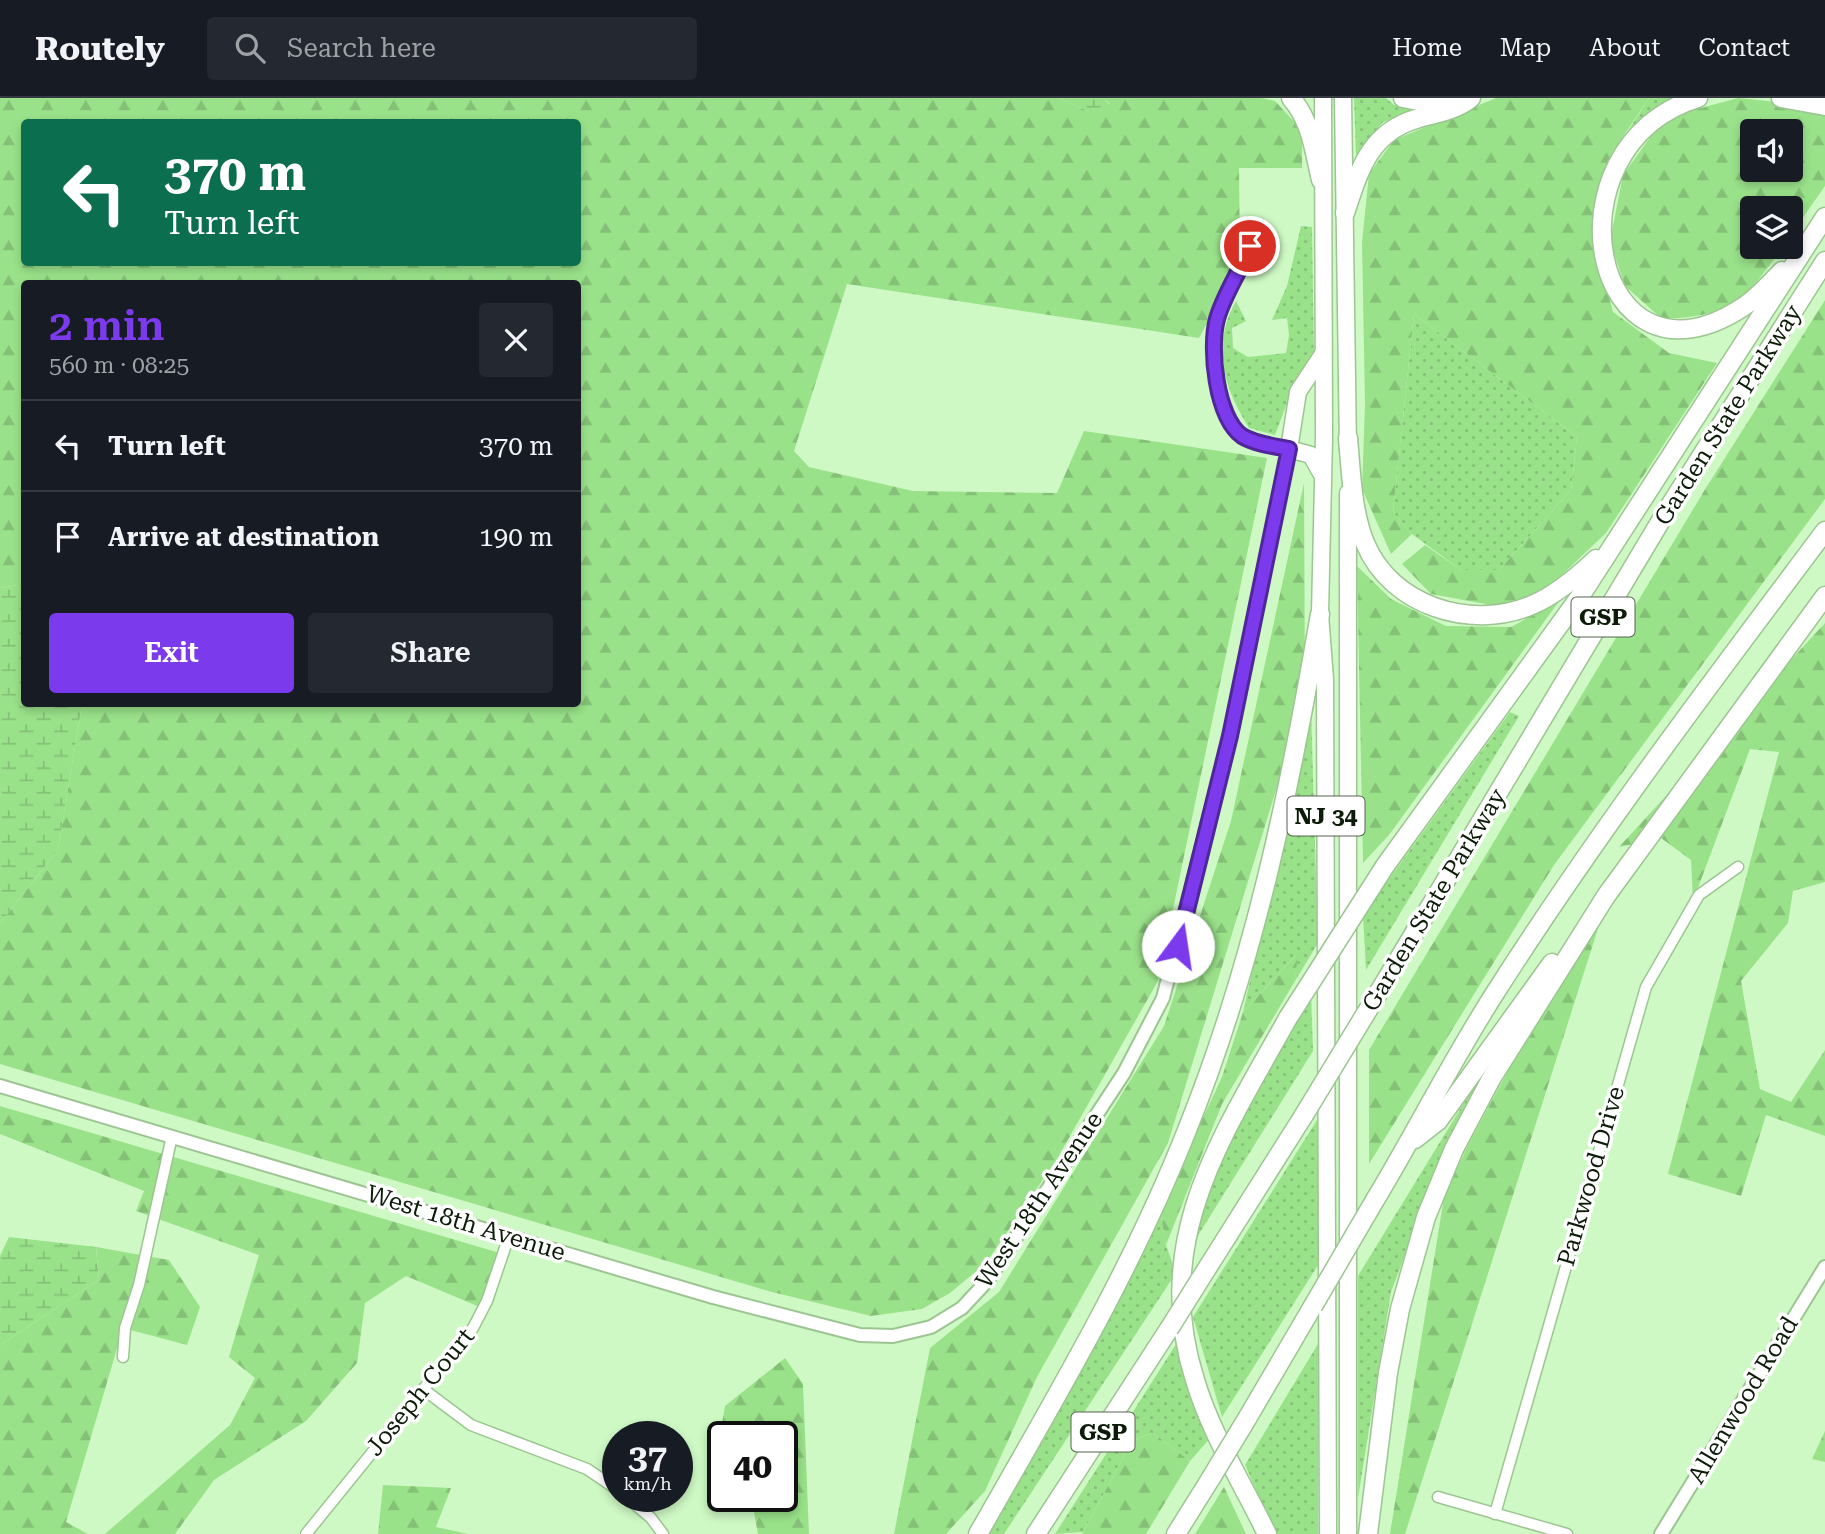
<!DOCTYPE html>
<meta charset="utf-8">
<style>
:root{--surface:#171b24;--page:#242831;--text:#f1f3f6;--muted:#9ea1a6;--line:#363941;--accent:#7c3aed}
body{margin:0;font-family:"Roboto Serif",serif;background:var(--page);color:var(--text);height:100vh;display:flex;flex-direction:column;font-size:26px;white-space:nowrap}
*{box-sizing:border-box;margin:0}
p{font-size:23px;color:var(--muted)}
.icon{flex:none;width:38px;height:38px;fill:none;stroke:currentColor;stroke-width:2;stroke-linecap:round;stroke-linejoin:round}
.map{position:relative;flex:1;overflow:hidden}
.side{position:absolute;left:21px;top:182px;width:560px;height:427px;display:flex;flex-direction:column;background:var(--surface);border-radius:7px;box-shadow:0 4px 10px #0003}
.side>*{flex:none}
.top-card{position:absolute;left:21px;top:21px;width:560px;height:147px;border-radius:7px;box-shadow:0 4px 10px #0003;background:#0b6e4f;color:#fff;overflow:hidden}
.controls{position:absolute;left:1740px;top:21px;display:grid;gap:14px}
.controls a{display:grid;place-items:center;width:63px;height:63px;border-radius:7px;background:var(--surface);box-shadow:0 4px 10px #0003;font-size:35px}
.speed{position:absolute;left:602px;top:1323px;display:flex;gap:14px;font-size:35px;font-weight:700;text-align:center}
.speed>*{display:grid;place-content:center;width:91px;height:91px;border-radius:50%;background:var(--surface);box-shadow:0 4px 10px #0003;line-height:1}
.speed small{font-size:18px;font-weight:400}
.speed .limit{border:4px solid #111;border-radius:10px;background:#fff;color:#111}
.pin{position:absolute;display:grid;place-items:center;width:60px;height:60px;color:#fff;margin:-30px;border:4px solid #fff;border-radius:50%;box-shadow:0 2px 7px #0007}
.me{position:absolute;width:77px;margin:-38px;rotate:14deg;stroke-linejoin:round;filter:drop-shadow(0 0 5px #0008)}
.turn{display:flex;align-items:center;gap:24px;height:147px;padding:0 28px;font-size:32px}
.turn .icon{width:91px;height:91px;stroke-width:2.5}
.turn b{display:block;font-size:49px;line-height:60px}
.round{display:grid;place-items:center;flex:none;width:74px;height:74px;border-radius:7px;background:var(--page)}
.overview{display:flex;align-items:center;justify-content:space-between;height:119px;padding:0 28px}
h1{font-size:42px;font-weight:600;line-height:52px;color:var(--accent)}
.primary-button{display:flex;gap:14px;margin-top:auto;padding:14px 28px}
.primary-button a{flex:1;height:80px;border-radius:7px;background:var(--accent);color:#fff;font-size:28px;font-weight:600;line-height:80px;text-align:center}
.primary-button a+a{background:var(--page);color:var(--text)}
ul{padding:0;list-style:none}
li{display:flex;align-items:center;gap:21px;height:91px;padding:0 28px;border-top:2px solid var(--line)}
li div{flex:1}
li b{display:block;font-size:26px}
li em{font-style:normal}
header{display:flex;align-items:center;gap:42px;box-sizing:border-box;height:98px;padding:0 35px;background:var(--surface);border-bottom:2px solid var(--line)}
header strong{font-size:33px}
nav{display:flex;gap:38px;margin-inline-start:auto;font-size:24px}
.search{width:490px;height:63px;background:var(--page);display:flex;align-items:center;gap:18px;box-sizing:border-box;padding:0 24px;border-radius:7px;color:var(--muted);font-size:26px}
.map>svg:first-child{display:block}
</style>
<header>
<strong>Routely</strong>
<div class="search"><svg class="icon" aria-label="search" viewBox="0 0 24 24"><circle cx="10" cy="10" r="6"/><path d="M15 15l6 6"/></svg>Search here</div>
<nav><a>Home</a><a>Map</a><a>About</a><a>Contact</a></nav>
</header>
<div class="map">
<svg width="1825" height="1436" viewBox="0 0 1825 1436">
<defs>
<pattern id="grass-dots" width="8" height="8" patternUnits="userSpaceOnUse" patternTransform="scale(1.75)"><rect width="8" height="8" fill="#9ae28a"/><path d="M2 2h.1M6 6h.1" fill="none" stroke="#84c176" stroke-width="1.8" stroke-linecap="round"/></pattern>
<pattern id="forest-firs" width="22" height="20" patternUnits="userSpaceOnUse" patternTransform="scale(1.75)"><rect width="22" height="20" fill="#9ae28a"/><path d="M5 1l3.5 6h-7zM16 11l3.5 6h-7z" fill="#84c176"/></pattern>
<pattern id="wetland-marsh" width="20" height="14" patternUnits="userSpaceOnUse" patternTransform="scale(1.75)"><rect width="20" height="14" fill="#9ae28a"/><path d="M1 5h8M5 5V1M11 12h8M15 12V8" fill="none" stroke="#84c176"/></pattern>
</defs>
<rect width="100%" height="100%" fill="#cef9c4"/>
<!-- grass -->
<g fill="url(#grass-dots)">
<path d="M1354,0h32l8,7 32,4 -43,13 -27,33z"/>
<path d="M1649,0h22l-43,33z"/>
<path d="M1301,128l11,1 2,131 -16,16 -23,61 -26,-7c-26,-42 -38,-82 -13,-127l10,20 -14,7 1,20 15,9 38,-4 3,-18 -2,-17 -15,2 15,-34z"/>
<path d="M1414,216l163,123 -6,53 -72,80h-38l-49,-36 -19,-22z"/>
<path d="M1311,611l7,234 -23,38 2,-27 -54,58z"/>
<path d="M1510,614l9,4 -153,254 -3,-55z"/>
<path d="M1311,896l2,57 -124,199 42,-115z"/>
<path d="M1481,977l-39,82 -51,135 -33,206v-222z"/>
<path d="M1317,1022l3,142 -98,155 -29,-100z"/>
<path d="M1160,1112l6,35 10,28 -172,261h-21z"/>
<path d="M1180,1240l32,98 -22,25 -37,-28 -21,8 -49,91 -28,2z"/>
<path d="M1318,1246v190h-42l-31,-69z"/>
</g>
<!-- forest -->
<g fill="url(#forest-firs)" fill-rule="evenodd">
<path d="M0,0h1059l29,13 22,-7 -7,-6h159l13,3 27,29v38h-63l1,95 -41,75 -352,-54 -53,167 15,16 104,24 144,2 27,-62 183,27 -109,523 -101,178 -71,104 -36,30 -28,16 -51,7 -99,-24 -772,-228v-141l58,-73 23,-139 8,-7h489v-420h-554v300l-24,4zM24,24h554v140h-554z"/>
<path d="M1496,0h153l-37,55 -17,48 -3,32 21,79 56,41 48,10 -111,170 -60,57 -50,16 -65,-12 -29,-30 23,-19 36,25h38l72,-80 6,-53 -163,-123 -21,198 19,22 -21,20 -29,-65 3,-84 -3,-163 7,-68 25,-34z"/>
<path d="M1738,0l60,6 27,9v73l-35,50v-28h-38v39h31c-38,53 -53,70 -121,72l-37,-33 -15,-45 13,-66 41,-57zM1752,33h38v39h-38z"/>
<path d="M1825,202v199l-271,366 -185,299v-114l335,-559z"/>
<path d="M1304,385l1,212 -137,448 -131,234 -52,114 -39,43h-52l36,-186 69,-56 165,-266 67,-205z"/>
<path d="M1357,468l34,33 55,27 65,1 49,-27 -171,235 -26,28z"/>
<path d="M1825,525v259l-32,9 -5,32 -47,58 19,108 31,13 34,-52v86l-59,-21 -25,81 -73,-22 111,-422 -29,-3 -57,152 -2,-41 -30,-22 -42,9z"/>
<path d="M1602,818l-197,618h-15l54,-337 24,-52 77,-143 40,-55z"/>
<path d="M1298,855l-3,28 -73,123 -56,141 -6,-35 62,-133 21,-65z"/>
<path d="M0,1008l500,147 -18,55 -76,-32 -41,27 -8,60 -51,58 -92,59 -39,54h-70l125,-109 25,-47 -26,-21 30,-102 -123,-44 8,-20 -144,-57z"/>
<path d="M96,1149l73,13 31,47 -13,38 -64,-17 -57,194 22,12h-88v-189l99,-65z"/>
<path d="M785,1260l18,26 6,150h-51l-7,-38h31v-59h-59v28l-7,-7 9,-52z"/>
<path d="M1825,1333v31l-13,-3z"/>
<path d="M1153,1335l37,28 -44,73h-64l50,-93z"/>
<path d="M383,1387l68,3 -15,39 32,7h-90z"/>
<path d="M1224,1389l22,47h-51z"/>
</g>
<!-- wetland -->
<g fill="url(#wetland-marsh)">
<path d="M1059,0h44l7,7 -22,6z"/>
<path d="M24,486v120h65l-8,7 -23,139 -58,73v-335z"/>
<path d="M9,1139l87,10 3,33 -99,65v-89z"/>
</g>
<g fill="none" stroke-linecap="round" stroke-linejoin="round">
<defs>
<g id="minor">
<path d="M1250,147l-29,63 -8,29 8,60 9,26 13,14 46,12"/>
<path d="M123,1259l2,-29 14,-43 33,-149"/>
<path d="M423,1291l48,36 116,44 31,21"/>
<path d="M625,1398l26,22 12,16"/>
<path d="M1438,1399l129,37"/>
<path d="M1495,1416l151,-527 53,-92 39,-28"/>
<path d="M306,1436l167,-206 14,-27 22,-65"/>
</g>
<g id="tertiary">
<path d="M0,988l713,211 147,38 33,1 38,-9 31,-19 26,-28 136,-207 39,-75 67,-262 59,-287"/>
<path d="M1661,1436l164,-267"/>
</g>
<g id="trunk">
<path d="M1323,0l1,340 -4,176 5,65 3,855"/>
<path d="M1343,0l5,352"/>
<path d="M1321,375l-10,-18 -22,-6 9,-57 25,-38"/>
<path d="M1348,395v1041"/>
</g>
<g id="motorway">
<path d="M1291,0c20,23 23,52 30,82"/>
<path d="M1403,0l20,4 22,-4"/>
<path d="M1698,0c-158,49 -106,308 45,209 15,-10 27,-24 39,-36"/>
<path d="M1781,0l44,8"/>
<path d="M1345,115c14,-42 24,-80 71,-94 20,-6 39,-8 55,-21"/>
<path d="M1348,340c3,33 4,73 17,105 26,63 106,88 167,62 24,-10 45,-28 64,-46"/>
<path d="M1385,768l196,-271 244,-378"/>
<path d="M1388,879l281,-470 156,-246"/>
<path d="M1415,1041l23,-18 114,-158"/>
<path d="M1375,1102c41,-68 77,-140 120,-207 102,-160 217,-311 330,-462"/>
<path d="M1206,1172l98,-155"/>
<path d="M1248,1319l65,-111"/>
<path d="M978,1436c75,-132 153,-262 209,-404 67,-166 103,-340 133,-516"/>
<path d="M1036,1436l133,-205"/>
<path d="M1176,1436l35,-56"/>
<path d="M1267,1436c-24,-50 -56,-100 -72,-154 -45,-141 28,-245 93,-362"/>
<path d="M1368,1436l20,-161 12,-64 26,-92 28,-68 37,-70 115,-183 219,-300"/>
</g>
</defs>
<!-- minor casing -->
<use href="#minor" stroke="#9cc592" stroke-width="13"/>
<!-- tertiary casing -->
<use href="#tertiary" stroke="#9cc592" stroke-width="16"/>
<!-- trunk casing -->
<use href="#trunk" stroke="#9cc592" stroke-width="19"/>
<!-- motorway casing -->
<use href="#motorway" stroke="#9cc592" stroke-width="21"/>
<!-- minor -->
<use href="#minor" stroke="#fff" stroke-width="10"/>
<!-- tertiary -->
<use href="#tertiary" stroke="#fff" stroke-width="12"/>
<!-- trunk -->
<use href="#trunk" stroke="#fff" stroke-width="16"/>
<!-- motorway -->
<use href="#motorway" stroke="#fff" stroke-width="18"/>
<defs>
<g id="motorway-bridge">
<path d="M1288,920l97,-152"/>
<path d="M1304,1017l84,-138"/>
<path d="M1313,1208l62,-106"/>
<path d="M1169,1231l37,-59"/>
<path d="M1211,1380l37,-61"/>
</g>
</defs>
<!-- motorway-bridge casing -->
<use href="#motorway-bridge" stroke="#9cc592" stroke-width="21" stroke-linecap="butt"/>
<!-- motorway-bridge -->
<use href="#motorway-bridge" stroke="#fff" stroke-width="18"/>
</g>
<g fill="none" stroke-linecap="round" stroke-linejoin="round">
<defs>
<path id="route" d="M1178,848l52,-210 59,-287c-15,-3 -34,-5 -47,-13 -26,-19 -33,-88 -25,-117 7,-25 24,-49 33,-73"/>
</defs>
<!-- route casing -->
<use href="#route" stroke="#51269a" stroke-width="18"/>
<!-- route -->
<use href="#route" stroke="#7c3aed" stroke-width="12"/>
</g>
<g text-anchor="middle" stroke-width="7" stroke-linejoin="round" paint-order="stroke">
<!-- shield labels -->
<g fill="#fff" stroke="#566053" stroke-width="2">
<rect x="1571.5" y="499.5" width="63" height="39" rx="5"/>
<rect x="1287.5" y="698.5" width="77" height="39" rx="5"/>
<rect x="1071.5" y="1314.5" width="63" height="39" rx="5"/>
</g>
<g font-size="23" font-weight="bold" fill="#0d1c09">
<text x="1603" y="527">GSP</text>
<text x="1326" y="726">NJ 34</text>
<text x="1103" y="1342">GSP</text>
</g>
<!-- street labels -->
<g font-size="24" fill="#0d1c09" stroke="#fff">
<text transform="translate(1728 317) rotate(-58)" y="8">Garden State Parkway</text>
<text transform="translate(1434 802) rotate(-59)" y="8">Garden State Parkway</text>
<text transform="translate(1591 1078) rotate(-74)" y="8">Parkwood Drive</text>
<text transform="translate(1039 1102) rotate(-56)" y="8">West 18th Avenue</text>
<text transform="translate(466 1125) rotate(17)" y="8">West 18th Avenue</text>
<text transform="translate(420 1294) rotate(-51)" y="8">Joseph Court</text>
<text transform="translate(1743 1302) rotate(-59)" y="8">Allenwood Road</text>
</g>
</g>
</svg>
<div class="controls">
<a><svg class="icon" aria-label="sound" viewBox="0 0 24 24"><path d="M4 9h4l5-4v14l-5-4H4zM17 9q2 3 0 6"/></svg></a>
<a><svg class="icon" aria-label="layers" viewBox="0 0 24 24"><path d="M12 4l9 5-9 5-9-5zM3 14l9 5 9-5"/></svg></a>
</div>
<div class="speed"><div>37<small>km/h</small></div><div class="limit">40</div></div>
<div class="pin" style="left:1250px;top:148px;background:#d93025"><svg class="icon" aria-label="arrive" viewBox="0 0 24 24"><path d="M6 21V4h12l-3 4 3 4H6"/></svg></div>
<svg class="me" style="left:1178px;top:848px" viewBox="-20 -20 40 40"><circle r="19" fill="#fff"/><path d="M0-13L10 11 0 6-10 11z" fill="#7c3aed"/></svg>
<div class="top-card">
<div class="turn"><svg class="icon" aria-label="left" viewBox="0 0 24 24"><path d="M17 20v-9H6M10 6l-5 5 5 5"/></svg><div><b>370 m</b>Turn left</div></div>
</div>
<section class="side">
<div class="overview"><div><h1>2 min</h1><p>560 m · 08:25</p></div><a class="round"><svg class="icon" aria-label="close" viewBox="0 0 24 24"><path d="M6 6l12 12M18 6L6 18"/></svg></a></div>
<ul>
<li><svg class="icon" aria-label="left" viewBox="0 0 24 24"><path d="M17 20v-9H6M10 6l-5 5 5 5"/></svg><div><b>Turn left</b></div><em>370 m</em></li>
<li><svg class="icon" aria-label="arrive" viewBox="0 0 24 24"><path d="M6 21V4h12l-3 4 3 4H6"/></svg><div><b>Arrive at destination</b></div><em>190 m</em></li>
</ul>
<div class="primary-button"><a>Exit</a><a>Share</a></div>
</section>
</div>
